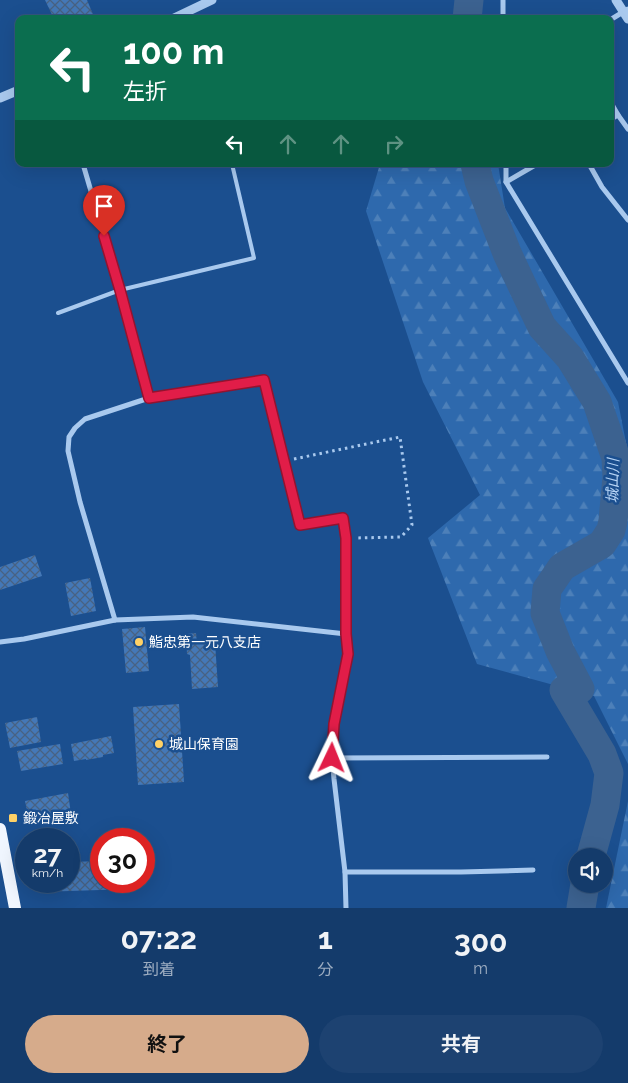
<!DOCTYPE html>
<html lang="ja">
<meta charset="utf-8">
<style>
:root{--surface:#143b6b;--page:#1d4271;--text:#f1f3f6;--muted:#9dadc1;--line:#33557e;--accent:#d6ab8b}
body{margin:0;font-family:Raleway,"Noto Sans JP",sans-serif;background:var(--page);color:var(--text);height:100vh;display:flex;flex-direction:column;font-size:19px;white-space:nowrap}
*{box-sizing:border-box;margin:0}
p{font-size:16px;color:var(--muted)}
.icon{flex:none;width:28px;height:28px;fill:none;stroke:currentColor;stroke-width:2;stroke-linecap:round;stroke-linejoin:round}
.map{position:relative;height:908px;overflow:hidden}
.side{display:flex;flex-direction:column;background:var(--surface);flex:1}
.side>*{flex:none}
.banner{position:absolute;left:15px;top:15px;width:599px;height:152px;border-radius:10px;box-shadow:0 5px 20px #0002,0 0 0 1px var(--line);background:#0b6e4f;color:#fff;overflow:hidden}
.fabs{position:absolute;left:568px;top:848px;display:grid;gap:10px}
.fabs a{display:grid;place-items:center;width:45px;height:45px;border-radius:50%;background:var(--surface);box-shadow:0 5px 20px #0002,0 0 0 1px var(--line);font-size:25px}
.speed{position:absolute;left:15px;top:828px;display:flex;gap:10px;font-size:25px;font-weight:700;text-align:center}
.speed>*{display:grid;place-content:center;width:65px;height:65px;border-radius:50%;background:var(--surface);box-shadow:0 5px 20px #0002,0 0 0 1px var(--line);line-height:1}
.speed small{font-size:12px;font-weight:400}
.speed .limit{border:8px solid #d22;background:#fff;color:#111}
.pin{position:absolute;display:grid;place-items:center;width:42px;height:42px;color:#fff;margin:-51px -21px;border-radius:50% 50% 50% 0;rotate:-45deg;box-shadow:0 0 5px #0007}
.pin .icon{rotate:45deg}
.me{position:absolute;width:55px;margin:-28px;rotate:2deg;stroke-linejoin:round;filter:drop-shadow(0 0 4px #0008)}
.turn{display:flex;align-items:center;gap:18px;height:105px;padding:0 25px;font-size:22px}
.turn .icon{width:65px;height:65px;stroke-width:2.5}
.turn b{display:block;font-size:35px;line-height:42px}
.lanes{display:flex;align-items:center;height:48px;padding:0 25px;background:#0003;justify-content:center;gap:25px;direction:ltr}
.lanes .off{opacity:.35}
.eta{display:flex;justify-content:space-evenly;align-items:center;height:85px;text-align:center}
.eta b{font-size:30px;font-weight:700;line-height:35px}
.cta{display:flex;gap:10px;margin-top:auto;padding:10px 25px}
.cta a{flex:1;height:58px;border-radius:30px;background:var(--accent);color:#111;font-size:20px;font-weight:700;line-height:58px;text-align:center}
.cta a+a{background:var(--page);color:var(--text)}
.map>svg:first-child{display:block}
</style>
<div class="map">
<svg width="628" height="908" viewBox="0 0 628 908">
<defs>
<pattern id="forest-firs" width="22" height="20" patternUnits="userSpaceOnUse" patternTransform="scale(1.25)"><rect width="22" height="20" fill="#2e69ad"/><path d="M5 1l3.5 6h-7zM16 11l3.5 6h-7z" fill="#4d80b9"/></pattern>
<pattern id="building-cross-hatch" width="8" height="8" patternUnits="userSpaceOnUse" patternTransform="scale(1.25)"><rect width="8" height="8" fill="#4478b7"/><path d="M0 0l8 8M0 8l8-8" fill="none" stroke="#486282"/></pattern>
</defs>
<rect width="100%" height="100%" fill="#1b4f8f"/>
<!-- forest -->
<g fill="url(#forest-firs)">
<path d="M380,164h118l7,44 113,194 10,51v311l-34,-68 -117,-32 -49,-126 52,-43 -57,-113 -57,-171z"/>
<path d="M628,801v107h-22z"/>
</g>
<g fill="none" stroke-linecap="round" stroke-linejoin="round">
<!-- river -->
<g stroke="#3c6290" stroke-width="29">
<path d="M467,19l2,-19"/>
<path d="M475,164l4,17 28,72 15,32 20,42 28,31 27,44 19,56 1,19 -4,44 -2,9 -9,14 -40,23 -15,22 -2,24 15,38 20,38 -16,1 38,64 7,19 -4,32 -14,51"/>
<path d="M581,908l4,-24"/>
</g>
</g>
<!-- building -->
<g fill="url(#building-cross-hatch)">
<path d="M45,0h42l8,19h-41z"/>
<path d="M35,555l7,21 -42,14v-23z"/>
<path d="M90,578l6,33 -25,5 -6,-33z"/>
<path d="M145,627l4,44 -23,2 -4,-44z"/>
<path d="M196,633l1,9h18l3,45 -26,2 -2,-34 -3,-1 -1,-20z"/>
<path d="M179,704l5,78 -46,3 -5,-78z"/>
<path d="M37,717l4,25 -31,6 -5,-25z"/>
<path d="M111,736l3,17 -11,2v2l-17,3v-1l-12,2 -3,-17z"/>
<path d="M60,744l3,20 -42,7 -4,-20z"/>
<path d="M68,793l3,21 -42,7 -4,-20z"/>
<path d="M101,861v20h29l1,8 -92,3 -1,-11h31v-19z"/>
</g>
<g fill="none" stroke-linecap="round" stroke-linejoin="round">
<!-- path -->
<path stroke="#a9c9ee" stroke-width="3" stroke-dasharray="2.5 4" stroke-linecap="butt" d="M294,459l106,-22 12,88 -11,12 -46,1"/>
<!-- service -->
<path stroke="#a9c9ee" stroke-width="4" d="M58,313l62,-23 134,-32 -22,-94"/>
<!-- minor -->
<g stroke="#a9c9ee" stroke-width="5">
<path d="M503,0v19"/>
<path d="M610,20l18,-11"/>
<path d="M610,101l8,14 10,14"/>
<path d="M610,120l8,-5"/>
<path d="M83,164l37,126 29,108"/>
<path d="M506,164v18l122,201"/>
<path d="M589,164l13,23 26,33"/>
<path d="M506,182l31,-18"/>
<path d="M115,620l-35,-118 -12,-51 1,-14 6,-9 10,-9 64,-21 115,-18 36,145 43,-7 3,20v96"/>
<path d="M0,642l24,-3 91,-19 78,-3 153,17 2,20 -14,70 -2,34 2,21 11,93 1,36"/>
<path d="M332,758l215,-1"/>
<path d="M345,872h116l72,-2"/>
</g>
<!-- tertiary -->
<g stroke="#a9c9ee" stroke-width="9">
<path d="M616,0l12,19"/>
<path d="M172,19l40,-19"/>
<path d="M0,98l19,-8"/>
</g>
<!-- primary -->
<path stroke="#f0f6ff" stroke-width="12" d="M0,829l15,79"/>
</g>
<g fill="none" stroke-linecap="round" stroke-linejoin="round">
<defs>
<path id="route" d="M104,236l16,54 29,108 115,-18 36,145 43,-7 3,20v96l2,20 -14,70 -2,34"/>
</defs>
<!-- route casing -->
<use href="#route" stroke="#92132f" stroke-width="12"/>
<!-- route -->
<use href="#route" stroke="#e11d48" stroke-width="9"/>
</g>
<!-- markers -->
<g fill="#ffd166" stroke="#1b4f8f" stroke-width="2">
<circle cx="139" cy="642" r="5"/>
<circle cx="159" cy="744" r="5"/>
<rect x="8" y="813" width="10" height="10" rx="2.5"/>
</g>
<g text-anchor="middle" stroke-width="5" stroke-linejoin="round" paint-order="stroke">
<!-- poi labels -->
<g font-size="14" fill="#fff" stroke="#1b4f8f" text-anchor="start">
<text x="149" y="647">鮨忠第一元八支店</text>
<text x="169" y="749">城山保育園</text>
<text x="23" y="823">鍛冶屋敷</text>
</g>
<!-- water labels -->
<g font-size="15" font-style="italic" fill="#b5d3f5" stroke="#1b4f8f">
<text transform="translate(613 481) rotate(-89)" y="5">城山川</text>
</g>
</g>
</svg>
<div class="fabs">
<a><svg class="icon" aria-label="sound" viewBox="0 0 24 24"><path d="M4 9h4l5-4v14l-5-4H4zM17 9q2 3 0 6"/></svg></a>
</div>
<div class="speed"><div>27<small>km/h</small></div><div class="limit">30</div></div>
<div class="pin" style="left:104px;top:236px;background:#d93025"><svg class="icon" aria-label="arrive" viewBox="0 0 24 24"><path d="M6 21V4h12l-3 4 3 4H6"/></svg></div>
<svg class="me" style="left:332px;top:758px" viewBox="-20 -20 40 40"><path d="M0-17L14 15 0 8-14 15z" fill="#e11d48" stroke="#fff" stroke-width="4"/></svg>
<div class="banner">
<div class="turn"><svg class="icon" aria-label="left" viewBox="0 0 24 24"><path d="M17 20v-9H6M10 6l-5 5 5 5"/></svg><div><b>100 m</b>左折</div></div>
<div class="lanes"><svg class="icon" aria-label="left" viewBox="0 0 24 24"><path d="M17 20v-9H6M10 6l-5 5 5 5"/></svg><svg class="icon off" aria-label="ahead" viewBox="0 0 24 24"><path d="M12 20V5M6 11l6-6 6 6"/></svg><svg class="icon off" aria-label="ahead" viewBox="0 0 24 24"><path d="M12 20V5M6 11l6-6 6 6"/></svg><svg class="icon off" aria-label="right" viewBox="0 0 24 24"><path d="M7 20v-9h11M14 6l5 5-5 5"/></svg></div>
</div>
</div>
<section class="side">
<div class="eta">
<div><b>07:22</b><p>到着</p></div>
<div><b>1</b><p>分</p></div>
<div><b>300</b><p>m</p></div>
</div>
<div class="cta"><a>終了</a><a>共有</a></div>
</section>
